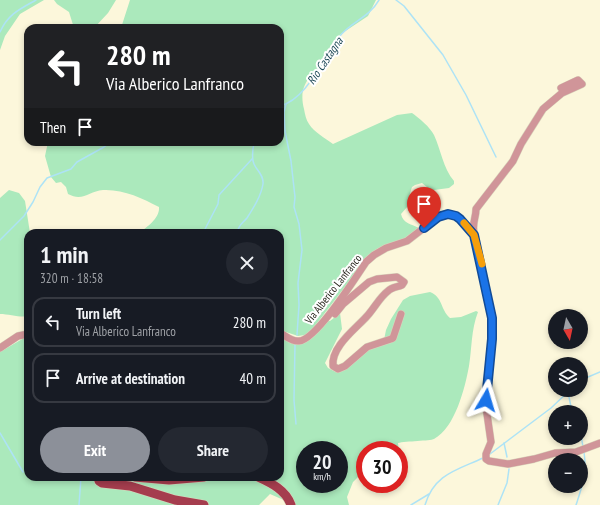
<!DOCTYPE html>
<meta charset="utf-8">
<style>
:root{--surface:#171b24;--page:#242831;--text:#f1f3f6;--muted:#9ea1a6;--line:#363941;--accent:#8c9099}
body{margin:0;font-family:"PT Sans Narrow",sans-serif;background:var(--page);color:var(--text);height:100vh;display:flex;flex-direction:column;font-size:15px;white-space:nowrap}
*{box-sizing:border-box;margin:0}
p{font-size:13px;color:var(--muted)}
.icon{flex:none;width:22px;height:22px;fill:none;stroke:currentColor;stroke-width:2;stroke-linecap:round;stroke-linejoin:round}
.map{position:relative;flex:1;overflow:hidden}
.side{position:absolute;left:24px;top:229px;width:260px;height:252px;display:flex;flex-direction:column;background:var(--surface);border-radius:12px;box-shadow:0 2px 6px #0003}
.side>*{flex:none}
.hud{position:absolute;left:24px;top:24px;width:260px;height:122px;border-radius:12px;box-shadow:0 2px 6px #0003;background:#202124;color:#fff;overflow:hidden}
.needle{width:26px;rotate:171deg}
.controls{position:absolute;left:548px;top:309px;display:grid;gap:8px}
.controls a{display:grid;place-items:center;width:40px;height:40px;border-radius:50%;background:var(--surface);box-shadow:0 2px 6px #0003;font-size:20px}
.speed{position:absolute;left:296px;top:441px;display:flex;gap:8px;font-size:20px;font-weight:700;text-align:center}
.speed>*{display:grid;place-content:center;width:52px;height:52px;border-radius:50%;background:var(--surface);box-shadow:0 2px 6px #0003;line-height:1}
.speed small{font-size:10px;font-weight:400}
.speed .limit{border:6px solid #d22;background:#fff;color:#111}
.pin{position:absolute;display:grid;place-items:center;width:34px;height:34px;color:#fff;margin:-41px -17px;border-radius:50% 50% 50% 0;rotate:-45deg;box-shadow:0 0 4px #0007}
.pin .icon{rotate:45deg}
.me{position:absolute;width:44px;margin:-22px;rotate:7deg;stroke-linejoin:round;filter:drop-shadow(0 0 3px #0008)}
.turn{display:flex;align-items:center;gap:14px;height:84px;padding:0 16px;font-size:18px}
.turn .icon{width:52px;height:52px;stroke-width:2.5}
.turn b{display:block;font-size:28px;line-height:34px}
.then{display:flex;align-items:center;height:38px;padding:0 16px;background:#0003;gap:8px;font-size:15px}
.round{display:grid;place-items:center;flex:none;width:42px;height:42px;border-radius:21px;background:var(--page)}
.headline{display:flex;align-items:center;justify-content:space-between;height:68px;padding:0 16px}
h1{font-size:24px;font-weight:700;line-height:30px}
.action{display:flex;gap:8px;margin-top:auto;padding:8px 16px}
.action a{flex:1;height:46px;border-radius:24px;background:var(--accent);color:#fff;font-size:16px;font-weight:700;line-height:46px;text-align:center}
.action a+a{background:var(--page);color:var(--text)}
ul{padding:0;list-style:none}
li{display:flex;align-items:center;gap:12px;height:50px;margin:0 8px 6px;padding:0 8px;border:2px solid var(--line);border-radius:12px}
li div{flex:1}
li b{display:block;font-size:15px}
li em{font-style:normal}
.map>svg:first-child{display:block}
</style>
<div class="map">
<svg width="600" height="505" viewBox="0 0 600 505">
<rect width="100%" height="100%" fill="#fcf7db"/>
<!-- green -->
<g fill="#abe9bc" fill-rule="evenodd">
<path d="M0,0h44l-24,14 -15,22 -5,14z"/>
<path d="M54,0h62l-8,13 -14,15h-20l-5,-16 -12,-8z"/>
<path d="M130,0h246l-8,16 -30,20 -2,17 -3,4c-19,15 -36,25 -29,52 1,5 2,11 5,15 5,8 16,14 24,20l64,-29 15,-2c7,5 18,14 22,22 7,15 9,33 20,46v3l-5,4 -15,2 -6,-2 -6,-5 -7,2 -3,2 -4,13v6l-7,8c2,10 11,10 18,14l-13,11 -29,10 -6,4 -60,78 -6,4 -7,1 -18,-6v-97h-141c8,-6 21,-15 20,-26 -17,-9 -36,-18 -56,-17 -14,1 -20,12 -35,4l-2,-7 -5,-5 -5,1 -5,-6 -6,-21 3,-14h232v-114h-159z"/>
<path d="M9,190l10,3 6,8 5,32h-2v83c-7,2 -19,-2 -28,-2v-116z"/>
<path d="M430,292c13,5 10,17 20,26l11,-1 15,-6 2,1c-7,18 -6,36 -9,54 -4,22 -14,62 -35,73 -4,2 -28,2 -36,4 0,8 6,13 8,21l-4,8h-3v-22h-34v20l-12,12 -6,15 2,8h-54l-25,-11 -11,11h-259v-153l24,-14 4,-1v140h252v-141l17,9c14,-4 20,-13 28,-24h5l10,-8 2,16 -17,34 3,5 8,4 9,-3 17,-18 21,-6 3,-15 5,-11 12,-19 7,-4zM305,450h34v34h-34z"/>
</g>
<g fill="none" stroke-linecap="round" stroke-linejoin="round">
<!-- stream -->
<g stroke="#ade3f6" stroke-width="1.5">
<path d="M396,0l8,6 39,49 23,40 30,62"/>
<path d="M0,32c8,-18 20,-23 36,-32"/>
<path d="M286,104l-2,8 1,19 6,30 4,36 -1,10 5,17 3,26 -4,33 1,22 -2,30"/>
<path d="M280,106c28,-7 42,-48 59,-69 12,-16 29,-18 40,-37"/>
<path d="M203,233l15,-29 1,-9 33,-36"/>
<path d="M237,233c2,-9 5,-9 10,-15 7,-11 14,-22 16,-34 1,-9 -6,-13 -9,-20 -3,-6 -1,-16 0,-22"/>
<path d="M0,240l24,-24 9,-14 7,-15 7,-9 24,-9 6,-7 27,-15 7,-5"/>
<path d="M295,344l-1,56 2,24"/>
<path d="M581,380l19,-8"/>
<path d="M568,392l4,20"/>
<path d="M0,433l23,39"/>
<path d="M581,435l2,12"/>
<path d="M504,443l3,14"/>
<path d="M490,454l61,-46 19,-18"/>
<path d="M79,505l2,-28"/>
<path d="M411,505l18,-11"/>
<path d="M425,505c9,-31 32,-35 58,-47"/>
<path d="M498,505l9,-22 2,-14"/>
<path d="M576,505c7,-21 11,-31 8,-53"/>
</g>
<defs>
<g id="minor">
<path d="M474,233c-2,-11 2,-15 2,-24l37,-48 8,-17 22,-35 19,-16 20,-9 -4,-4 -17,8"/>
<path d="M335,314l8,-10 26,-22 8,-3 20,-2 7,5 -2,3c-4,2 -10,2 -14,6 -8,6 -13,16 -20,24 -11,13 -37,31 -35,51l5,3 7,-3 22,-19 24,-8 2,-1 8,-24"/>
<path d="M280,333c6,3 12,9 19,8 17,-1 57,-64 67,-79l8,-7 12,-7 21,-7 31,-24 4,-2 6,-1 8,2 8,7 10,12 18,83v21l-7,61 6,42 -5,12v5l3,2 19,3 26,-5 21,-6 21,-1 24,-9"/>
<path d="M0,348l18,-12 10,-2"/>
</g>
<g id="major">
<path d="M98,477l1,4 3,2 28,3 45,14 29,5"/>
<path d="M135,477l34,3 35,-3"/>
<path d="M258,477c13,6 28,13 33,28"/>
</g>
</defs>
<!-- minor casing -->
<use href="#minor" stroke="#d9d5bc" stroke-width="8"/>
<!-- major casing -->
<use href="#major" stroke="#d9d5bc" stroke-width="10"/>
<!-- minor -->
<use href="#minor" stroke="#d09599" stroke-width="7"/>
<!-- major -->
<use href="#major" stroke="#a53d4e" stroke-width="9"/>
</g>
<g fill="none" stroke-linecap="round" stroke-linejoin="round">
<defs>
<path id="route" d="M424,228l14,-11 10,-3 8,2 4,3 14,16 18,83v21l-6,61"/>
</defs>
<!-- route casing -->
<use href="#route" stroke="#114b97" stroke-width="10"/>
<!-- route -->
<use href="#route" stroke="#1a73e8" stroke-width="7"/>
<!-- slow -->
<path stroke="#f59e0b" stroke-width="7" d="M464,223l10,12 8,29"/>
</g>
<g text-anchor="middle" stroke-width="4" stroke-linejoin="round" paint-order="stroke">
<!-- street labels -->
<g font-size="11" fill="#232117" stroke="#fff">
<text transform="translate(333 289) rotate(-52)" y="4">Via Alberico Lanfranco</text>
</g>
<!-- water labels -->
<g font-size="12" font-style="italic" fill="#1e4957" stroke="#fff">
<text transform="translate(325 61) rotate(-56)" y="4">Rio Castagna</text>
</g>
</g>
</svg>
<div class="controls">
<a><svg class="needle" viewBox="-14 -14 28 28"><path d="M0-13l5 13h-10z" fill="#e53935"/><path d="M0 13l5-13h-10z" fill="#9ea1a6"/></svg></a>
<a><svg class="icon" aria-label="layers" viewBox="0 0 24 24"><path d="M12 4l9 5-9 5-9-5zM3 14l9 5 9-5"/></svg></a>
<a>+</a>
<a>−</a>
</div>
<div class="speed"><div>20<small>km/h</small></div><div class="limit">30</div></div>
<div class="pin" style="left:424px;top:228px;background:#d93025"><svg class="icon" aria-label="arrive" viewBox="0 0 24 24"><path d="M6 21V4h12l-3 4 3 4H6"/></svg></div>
<svg class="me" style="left:486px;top:400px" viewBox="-20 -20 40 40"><path d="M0-17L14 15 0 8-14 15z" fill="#1a73e8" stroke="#fff" stroke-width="4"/></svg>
<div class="hud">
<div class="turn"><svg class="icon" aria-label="left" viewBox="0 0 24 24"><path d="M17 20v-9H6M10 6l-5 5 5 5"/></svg><div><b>280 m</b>Via Alberico Lanfranco</div></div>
<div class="then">Then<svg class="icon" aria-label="arrive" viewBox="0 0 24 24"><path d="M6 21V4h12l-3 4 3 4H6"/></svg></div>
</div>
<section class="side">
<div class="headline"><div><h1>1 min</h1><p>320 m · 18:58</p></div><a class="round"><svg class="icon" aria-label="close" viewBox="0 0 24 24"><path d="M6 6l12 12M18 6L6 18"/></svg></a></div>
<ul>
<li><svg class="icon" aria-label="left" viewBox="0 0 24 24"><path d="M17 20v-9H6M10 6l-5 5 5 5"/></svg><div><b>Turn left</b><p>Via Alberico Lanfranco</p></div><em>280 m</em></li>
<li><svg class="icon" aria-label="arrive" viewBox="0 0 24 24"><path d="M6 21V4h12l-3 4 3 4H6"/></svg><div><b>Arrive at destination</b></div><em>40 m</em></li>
</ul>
<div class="action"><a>Exit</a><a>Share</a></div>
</section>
</div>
